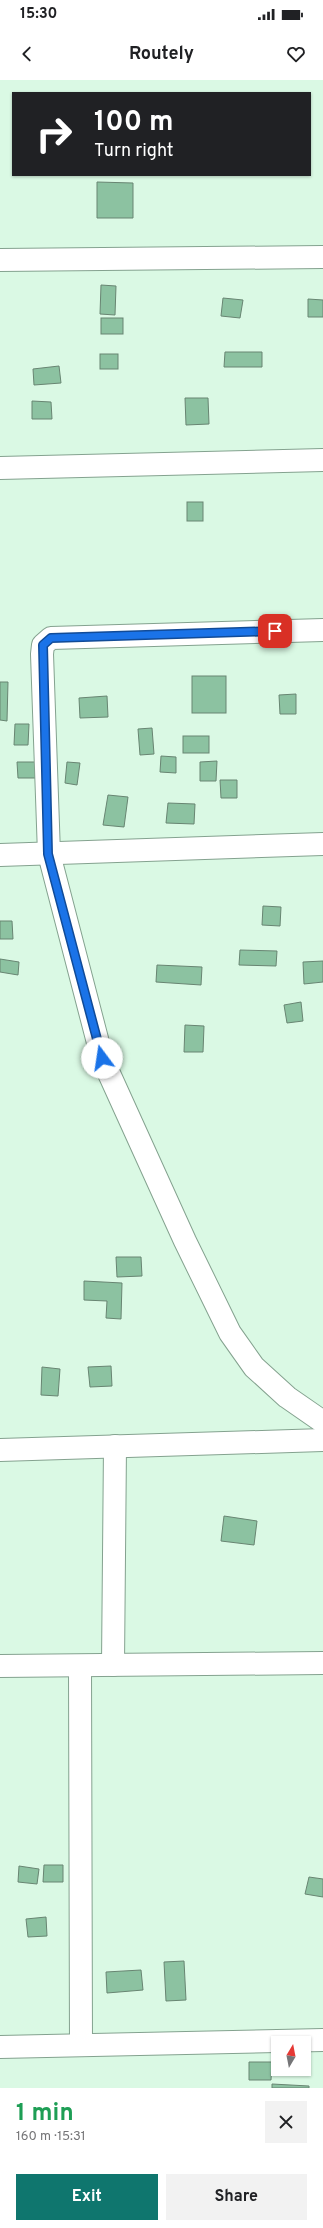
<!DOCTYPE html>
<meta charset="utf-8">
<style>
:root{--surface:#fff;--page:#f2f2f2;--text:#202124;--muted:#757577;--accent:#0f766e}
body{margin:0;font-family:Overpass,sans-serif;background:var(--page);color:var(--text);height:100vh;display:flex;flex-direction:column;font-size:15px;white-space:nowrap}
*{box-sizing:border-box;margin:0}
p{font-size:13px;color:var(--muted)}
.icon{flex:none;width:22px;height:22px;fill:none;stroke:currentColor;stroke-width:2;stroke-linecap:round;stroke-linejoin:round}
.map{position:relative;height:2008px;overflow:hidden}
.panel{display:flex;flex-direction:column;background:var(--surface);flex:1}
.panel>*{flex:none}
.banner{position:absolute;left:12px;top:12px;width:299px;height:84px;border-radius:0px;box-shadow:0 1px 3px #0004;background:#202124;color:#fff;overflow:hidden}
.needle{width:26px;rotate:10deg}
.fabs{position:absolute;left:271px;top:1956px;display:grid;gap:8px}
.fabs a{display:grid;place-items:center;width:40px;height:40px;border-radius:0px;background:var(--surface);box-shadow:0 1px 3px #0004;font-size:20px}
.pin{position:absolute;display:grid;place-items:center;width:34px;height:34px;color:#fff;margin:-17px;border-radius:8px;box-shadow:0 2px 6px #0006}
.me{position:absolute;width:44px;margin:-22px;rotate:346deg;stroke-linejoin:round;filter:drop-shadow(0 0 3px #0008)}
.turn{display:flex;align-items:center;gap:14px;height:84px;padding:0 16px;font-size:18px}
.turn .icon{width:52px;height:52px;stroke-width:2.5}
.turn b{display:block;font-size:28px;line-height:34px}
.round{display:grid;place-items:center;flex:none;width:42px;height:42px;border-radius:0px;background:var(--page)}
.headline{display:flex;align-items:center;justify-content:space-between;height:68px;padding:0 16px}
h1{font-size:24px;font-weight:700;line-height:30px;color:#1e9e55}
.cta{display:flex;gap:8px;margin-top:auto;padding:8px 16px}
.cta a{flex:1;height:46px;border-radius:0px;background:var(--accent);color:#fff;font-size:16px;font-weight:700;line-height:46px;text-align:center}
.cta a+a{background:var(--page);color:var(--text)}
.status{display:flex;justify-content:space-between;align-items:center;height:28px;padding:0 20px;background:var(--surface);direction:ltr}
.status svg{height:11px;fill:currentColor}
header{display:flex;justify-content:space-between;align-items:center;height:52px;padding:0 16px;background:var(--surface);font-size:18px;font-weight:700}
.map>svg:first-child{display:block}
</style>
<div class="status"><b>15:30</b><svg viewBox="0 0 49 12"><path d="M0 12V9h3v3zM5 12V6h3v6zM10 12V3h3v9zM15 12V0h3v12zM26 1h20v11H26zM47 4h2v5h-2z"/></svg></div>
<header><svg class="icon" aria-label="back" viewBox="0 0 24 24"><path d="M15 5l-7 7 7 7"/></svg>Routely<svg class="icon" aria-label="heart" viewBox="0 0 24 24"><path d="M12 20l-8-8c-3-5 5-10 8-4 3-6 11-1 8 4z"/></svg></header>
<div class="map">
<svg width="323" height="2008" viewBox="0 0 323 2008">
<rect width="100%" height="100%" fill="#daf9e4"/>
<!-- building -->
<g fill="#8cc2a1" stroke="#688572">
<path d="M97,102l36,1v35h-36z"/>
<path d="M101,205l15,1 -1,29 -15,-1z"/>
<path d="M223,218l20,2 -3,18 -19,-2z"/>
<path d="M308,219l15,1v17h-15z"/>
<rect x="101" y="238" width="22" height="16"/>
<path d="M225,272h37v15h-38z"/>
<rect x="100" y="274" width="18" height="15"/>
<path d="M59,286l2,17 -27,2 -1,-16z"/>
<path d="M185,318h23l1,26 -23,1z"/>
<path d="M32,321l19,1 1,17h-20z"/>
<rect x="187" y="422" width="16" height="19"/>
<rect x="192" y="596" width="34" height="37"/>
<path d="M0,602h8l-1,39 -7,-1z"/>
<path d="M296,614v20h-16l-1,-19z"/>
<path d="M107,616l1,21 -28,1 -1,-20z"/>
<path d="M15,644h14l-1,21h-14z"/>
<path d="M152,648l2,26 -14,1 -2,-26z"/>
<rect x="183" y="656" width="26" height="17"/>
<path d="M161,676l15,1v16l-16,-1z"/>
<path d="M217,681l-1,20h-16v-19z"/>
<path d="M17,682h21v16h-20z"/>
<path d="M67,682l13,1 -3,22 -12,-2z"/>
<path d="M220,700h17v18h-16z"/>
<path d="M108,715l20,2 -4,30 -21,-2z"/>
<path d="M168,723l27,1 -1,20 -28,-1z"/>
<path d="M263,826l18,1 -1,19 -18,-1z"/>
<path d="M0,841h12l1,18h-13z"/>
<path d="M240,870l37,1 -1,15 -37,-1z"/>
<path d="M0,879l19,3 -1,13 -18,-3z"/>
<path d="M323,881v21l-19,2 -1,-22z"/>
<path d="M157,885l45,2 -1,18 -45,-3z"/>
<path d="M301,922l2,19 -16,2 -3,-18z"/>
<path d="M185,945l19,1 -1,26h-19z"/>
<path d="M116,1177h25l1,19 -25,1z"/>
<path d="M84,1201l38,2 -1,36 -15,-1 1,-17 -23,-1z"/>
<path d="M111,1286l1,20 -22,1 -2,-20z"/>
<path d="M42,1287l18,2 -2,27 -17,-1z"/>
<path d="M224,1436l33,5 -3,24 -33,-4z"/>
<path d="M44,1785h19v17h-20z"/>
<path d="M19,1786l20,3 -2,15 -19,-2z"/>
<path d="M309,1797l14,2v18l-18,-3z"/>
<path d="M46,1837l1,19 -19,1 -2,-18z"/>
<path d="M184,1881l2,39 -20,1 -2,-39z"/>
<path d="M141,1890l2,20 -36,3 -1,-21z"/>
<path d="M249,1982h23l-1,18h-22z"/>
<path d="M272,2004l37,2v2h-37z"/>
</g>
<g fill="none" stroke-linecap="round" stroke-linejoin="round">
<defs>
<g id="street">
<path d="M0,180l323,-3"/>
<path d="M0,388l323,-8"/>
<path d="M323,550l-272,8 -8,7 -1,9 7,200 53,204 83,183 45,92 24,34 33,30 36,25"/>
<path d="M0,775l323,-11"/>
<path d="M0,1370l323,-10"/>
<path d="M113,1585l2,-219"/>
<path d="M0,1586l323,-3"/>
<path d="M80,1586l1,379"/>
<path d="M0,1967l323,-7"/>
</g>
</defs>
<!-- street casing -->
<use href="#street" stroke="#84a28f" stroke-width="24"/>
<!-- street -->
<use href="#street" stroke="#fff" stroke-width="22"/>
</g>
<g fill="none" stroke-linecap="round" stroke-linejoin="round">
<defs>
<path id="route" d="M102,978l-54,-204 -5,-209 8,-7 224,-7"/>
</defs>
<!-- route casing -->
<use href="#route" stroke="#114b97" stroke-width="10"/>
<!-- route -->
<use href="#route" stroke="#1a73e8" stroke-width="7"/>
</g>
</svg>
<div class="fabs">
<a><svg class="needle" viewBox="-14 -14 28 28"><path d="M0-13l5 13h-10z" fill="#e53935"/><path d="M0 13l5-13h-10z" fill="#757577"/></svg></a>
</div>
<div class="pin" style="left:275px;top:551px;background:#d93025"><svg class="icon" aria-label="arrive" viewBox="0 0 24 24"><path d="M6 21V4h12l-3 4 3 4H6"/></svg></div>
<svg class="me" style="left:102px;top:978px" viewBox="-20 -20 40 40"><circle r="19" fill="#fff"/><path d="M0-13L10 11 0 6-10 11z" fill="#1a73e8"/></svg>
<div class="banner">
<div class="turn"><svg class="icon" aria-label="right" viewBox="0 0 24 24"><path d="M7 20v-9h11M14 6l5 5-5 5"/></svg><div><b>100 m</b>Turn right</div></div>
</div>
</div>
<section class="panel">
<div class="headline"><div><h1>1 min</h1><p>160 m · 15:31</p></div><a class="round"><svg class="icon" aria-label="close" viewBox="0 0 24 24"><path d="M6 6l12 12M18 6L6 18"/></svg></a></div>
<div class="cta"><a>Exit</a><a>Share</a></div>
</section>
